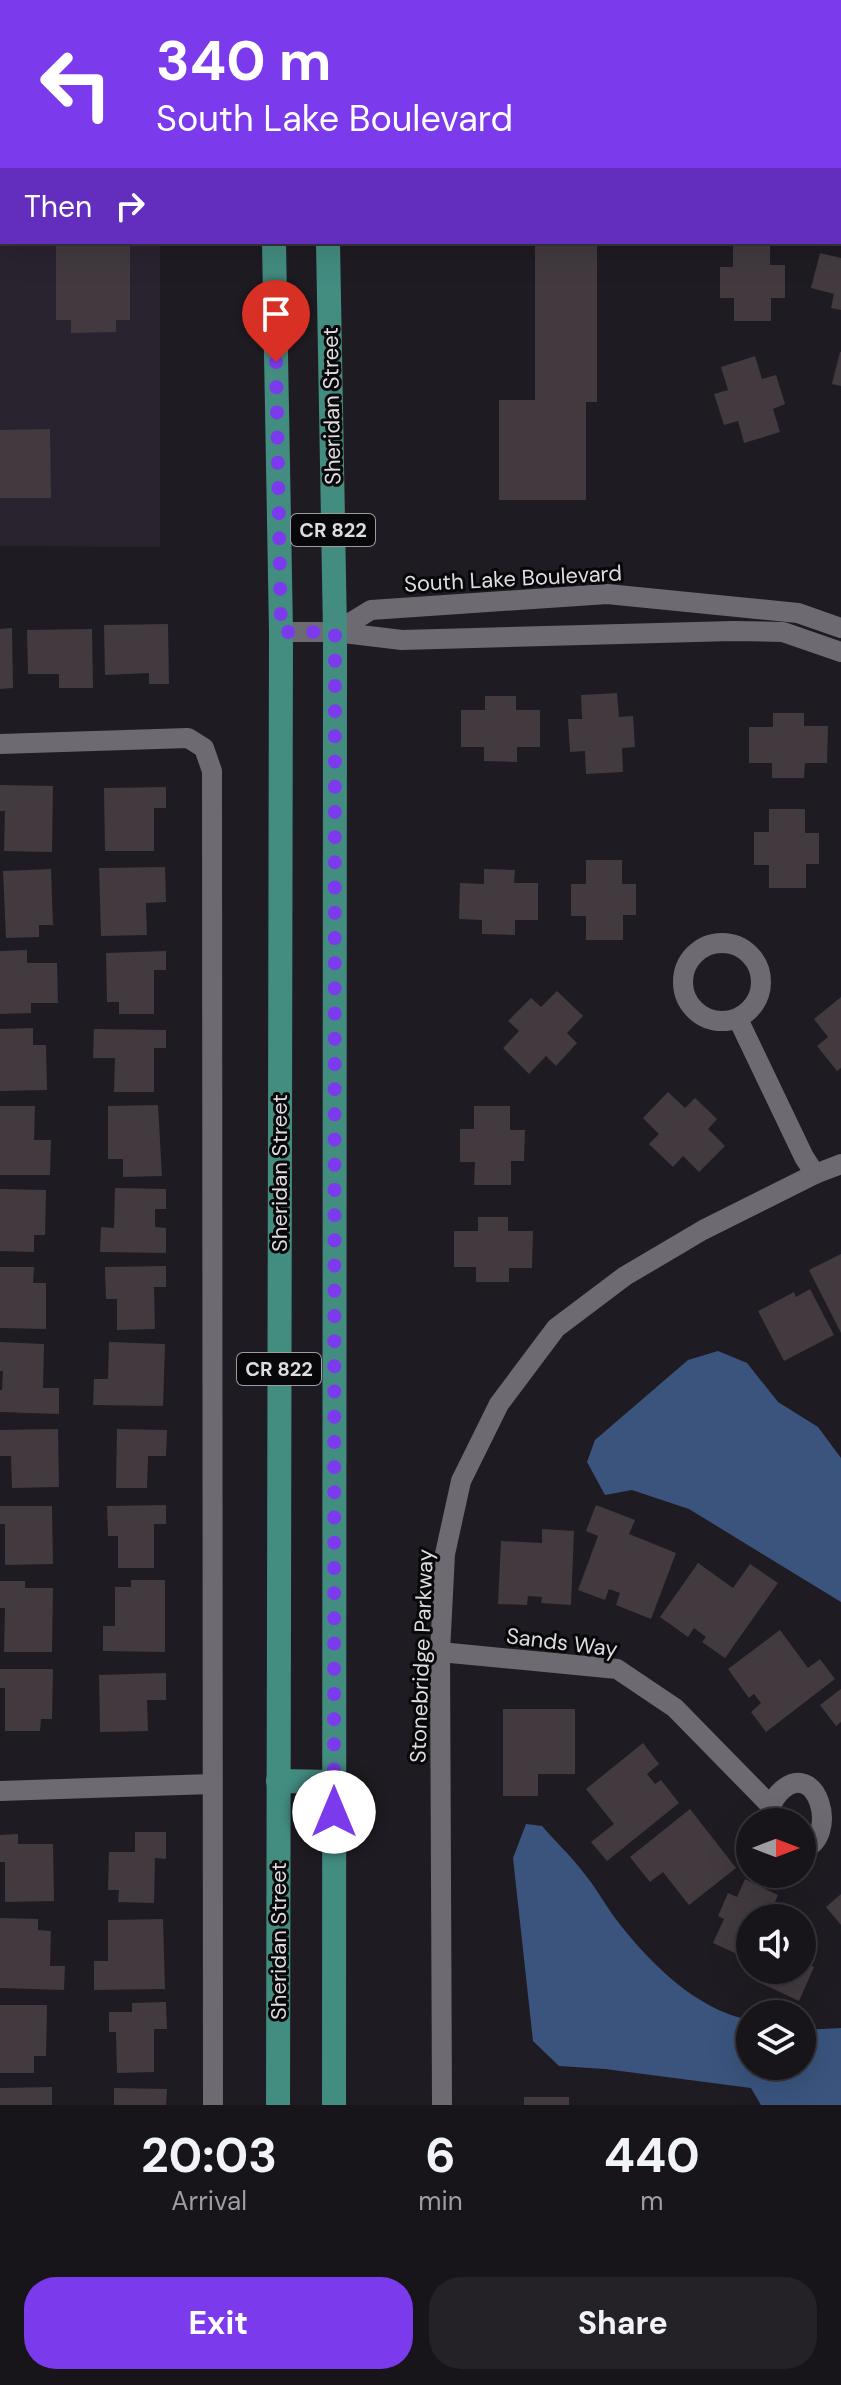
<!DOCTYPE html>
<style>
:root{--surface:#17141a;--page:#242127;--text:#f1f3f6;--muted:#9e9ea2;--line:#363339;--accent:#7c3aed}
body{margin:0;font-family:"DM Sans",sans-serif;background:var(--page);color:var(--text);height:100vh;display:flex;flex-direction:column;font-size:30px;white-space:nowrap}
*{box-sizing:border-box;margin:0}
p{font-size:26px;color:var(--muted)}
.icon{flex:none;width:44px;height:44px;fill:none;stroke:currentColor;stroke-width:2;stroke-linecap:round;stroke-linejoin:round}
.map{position:relative;height:2105px;overflow:hidden}
.details{display:flex;flex-direction:column;background:var(--surface);flex:1}
.details>*{flex:none}
.top-card{position:absolute;left:0px;top:0px;width:842px;height:244px;box-shadow:0 8px 32px #0002,0 0 0 2px var(--line);background:#7c3aed;color:#fff;overflow:hidden}
.needle{width:52px;rotate:90deg}
.controls{position:absolute;left:736px;top:1808px;display:grid;gap:16px}
.controls a{display:grid;place-items:center;width:80px;height:80px;border-radius:50%;background:var(--surface);box-shadow:0 8px 32px #0002,0 0 0 2px var(--line);font-size:40px}
.pin{position:absolute;display:grid;place-items:center;width:68px;height:68px;color:#fff;margin:-82px -34px;border-radius:50% 50% 50% 0;rotate:-45deg;box-shadow:0 0 8px #0007}
.pin .icon{rotate:45deg}
.me{position:absolute;width:88px;margin:-44px;rotate:0deg;stroke-linejoin:round;filter:drop-shadow(0 0 6px #0008)}
.turn{display:flex;align-items:center;gap:28px;height:168px;padding:0 24px;font-size:36px}
.turn .icon{width:104px;height:104px;stroke-width:2.5}
.turn b{display:block;font-size:56px;line-height:68px}
.then{display:flex;align-items:center;height:76px;padding:0 24px;background:#0003;gap:16px;font-size:30px}
.eta{display:flex;justify-content:space-evenly;align-items:center;height:136px;text-align:center}
.eta b{font-size:48px;font-weight:700;line-height:56px}
.cta{display:flex;gap:16px;margin-top:auto;padding:16px 24px}
.cta a{flex:1;height:92px;border-radius:32px;background:var(--accent);color:#fff;font-size:32px;font-weight:700;line-height:92px;text-align:center}
.cta a+a{background:var(--page);color:var(--text)}
.map>svg:first-child{display:block}
</style>
<div class="map">
<svg width="841" height="2105" viewBox="0 0 841 2105">
<rect width="100%" height="100%" fill="#1f1b22"/>
<!-- built -->
<path fill="#29232f" d="M0,0h160v2h-158v240h158v305l-160,-1z"/>
<!-- water -->
<g fill="#3a547e">
<path d="M718,1351l29,12 31,39 40,25 23,31v144l-152,-93 -57,-19 -27,5 -18,-33 8,-22 93,-80z"/>
<path d="M526,1824l16,2c13,15 29,30 41,46 12,14 21,31 32,46 32,42 80,92 135,102v46h52v-36l39,-2v77h-80l-10,-17 -146,-19 -46,-3 -26,-25 -20,-183z"/>
</g>
<!-- building -->
<g fill="#423a3e">
<path d="M56,242h74v78h-14v12l-45,1v-13h-15z"/>
<path d="M535,242h62v160h-11v98h-87v-100h36z"/>
<path d="M733,242h37v23h15v33h-14v23h-37v-23h-14v-31h13z"/>
<path d="M820,253l21,5v52l-10,-2 3,-14 -23,-6z"/>
<path d="M840,352h1v34l-9,-2z"/>
<path d="M755,356l7,23 14,-4 9,29 -12,5 7,23 -36,11 -6,-22 -14,4 -10,-31 14,-4 -7,-23z"/>
<path d="M50,429l1,69h-51v-68z"/>
<path d="M168,624l1,60h-20v-11l-44,2 -1,-50z"/>
<path d="M12,628l1,60 -13,1v-60z"/>
<path d="M92,629l1,59h-34v-14h-31l-1,-44z"/>
<path d="M617,693l2,24 14,-1 2,31 -13,1 1,24 -37,2 -1,-23 -15,1 -2,-33h14l-1,-24z"/>
<path d="M485,696h31v14h24v37h-23v15l-33,-1v-14h-23v-37h24z"/>
<path d="M773,713h31v13h24l-1,37h-22l-1,15h-32v-15h-23v-36h24z"/>
<path d="M0,785l53,1 -1,66 -48,-1 1,-40h-5z"/>
<path d="M166,787v21h-12v43h-49l-1,-63z"/>
<path d="M769,809h36v24h14v31h-13v24h-37v-23h-15v-33h15z"/>
<path d="M586,860h36v24h14v31h-13v25h-37v-24h-15v-32h15z"/>
<path d="M165,867l1,35 -20,1 1,32 -46,1 -2,-68z"/>
<path d="M51,869l2,56h-14v12l-33,1 -3,-67z"/>
<path d="M484,869l31,1 -1,13h24v37h-23v15l-33,-1v-14l-23,-1 1,-36 24,1z"/>
<path d="M27,950v13h30l1,40h-27v10l-31,1v-63z"/>
<path d="M166,951v19h-12v44h-35v-12h-12l-1,-49z"/>
<path d="M557,991l26,25 -16,17 10,10 -21,23 -10,-10 -17,18 -26,-26 16,-17 -11,-10 23,-23 10,9z"/>
<path d="M841,997v71l-4,3 -20,-25 11,-9 -14,-18z"/>
<path d="M33,1028v17h13l1,45 -47,1v-62z"/>
<path d="M94,1029l72,1v18h-12v44h-40l1,-34h-22z"/>
<path d="M668,1092l17,16 10,-10 22,21 -9,10 17,17 -26,26 -16,-16 -10,11 -24,-23 10,-10 -16,-16z"/>
<path d="M158,1105l4,71 -39,1v-18h-15v-53z"/>
<path d="M0,1106h35l-1,34h17l-1,35h-50z"/>
<path d="M474,1106h36v24h15l-1,31h-13v24h-37l1,-23h-15v-33h14z"/>
<path d="M115,1188l51,1v20h-11v18l11,1v25l-66,-1 1,-25 13,1z"/>
<path d="M0,1189l46,1 -1,45h-11v17l-34,-1z"/>
<path d="M478,1217h30v14h25l-1,37h-23v14h-33v-15h-22v-36h24z"/>
<path d="M841,1254v79l-32,-63z"/>
<path d="M166,1266v21h-12l1,42 -38,1v-31h-11l-1,-32z"/>
<path d="M0,1267h34l-1,16h13v46l-46,-1z"/>
<path d="M810,1289l24,46 -50,26 -26,-50 36,-19 2,5z"/>
<path d="M0,1342l44,2 -1,44h16v26l-59,-2v-22h2l1,-19h-3z"/>
<path d="M109,1342l56,2 -2,62 -70,-1 1,-26h14z"/>
<path d="M58,1429l1,58 -47,1 -1,-32h-11v-26z"/>
<path d="M117,1429l50,1 -1,26h-18l-1,32h-31z"/>
<path d="M166,1505v19h-12v44h-36v-32h-10l-1,-30z"/>
<path d="M596,1505l39,15 -6,14 47,19 -25,66 -35,-14 4,-12 -11,-4 -4,11 -27,-10 20,-54 -12,-5z"/>
<path d="M0,1506h52l1,58 -48,1v-41h-5z"/>
<path d="M542,1529l32,2 -3,74 -30,-2 1,-6 -14,-1 -1,9 -29,-1 3,-63 41,2z"/>
<path d="M698,1563l35,25 17,-24 28,19 -53,75 -23,-16 4,-5 -12,-9 -6,9 -28,-20z"/>
<path d="M131,1580h34v72l-62,-1v-25h12v-39h16z"/>
<path d="M0,1581h25v7h28l-1,64h-48l1,-44h-5z"/>
<path d="M780,1630l28,38 12,-9 15,20 -69,53 -15,-20 10,-9 -7,-9 -5,4 -21,-29z"/>
<path d="M0,1669h53l-1,50h-11l-1,12h-35v-43h-5z"/>
<path d="M166,1673v27h-19l1,31 -48,1 -1,-57z"/>
<path d="M841,1689v33l-5,4 -16,-21z"/>
<path d="M503,1709h72v65h-37v22h-35z"/>
<path d="M643,1743l16,21 -12,10 8,10 6,-4 18,23 -72,58 -16,-19 23,-18 -28,-35z"/>
<path d="M690,1809l46,59 -47,37 -26,-33 -13,10 -20,-25z"/>
<path d="M135,1832h31v27l-11,-1 -1,45 -36,-1 1,-12h-11l1,-38h26z"/>
<path d="M18,1834v10h35l1,57 -49,1v-40h-5v-27z"/>
<path d="M745,1879l33,16 -7,16 15,7h-36v42l-37,-17 11,-24 -6,-3 10,-23 9,4z"/>
<path d="M841,1894v31l-15,-18z"/>
<path d="M0,1918l38,1v11l13,1 -1,35h15l-1,24 -64,-2z"/>
<path d="M163,1919l2,70 -71,1v-29h14v-41z"/>
<path d="M802,1925l9,5 -9,21z"/>
<path d="M802,1962l12,5 -15,34 -43,-20 5,-11h41z"/>
<path d="M166,2002l1,27h-13v43l-37,1 -1,-41h-7v-20h23v-9z"/>
<path d="M0,2005h47l-1,51h-12v17h-34z"/>
<path d="M52,2087v18h-52v-17z"/>
<path d="M114,2088l53,1 -1,16h-52z"/>
<rect x="524" y="2097" width="45" height="8"/>
</g>
<g fill="none" stroke-linecap="round" stroke-linejoin="round">
<!-- minor -->
<g stroke="#6e6a72" stroke-width="20">
<path d="M281,632h54l67,8 331,-9 50,1 58,20"/>
<path d="M335,632l36,-22 236,-16 191,19 43,15"/>
<path d="M0,744l188,-6 16,10 8,23 1,1334"/>
<circle cx="722" cy="982" r="39"/>
<path d="M738,1019l66,138 11,17"/>
<path d="M440,1652l177,17 58,39 96,98"/>
<path d="M0,1791l212,-7"/>
<path d="M770,1822c-2,-11 1,-20 9,-29 38,-39 62,46 23,56"/>
<path d="M442,2105l-2,-453 5,-98 16,-73 38,-77 57,-76 69,-52 78,-46 112,-56 26,-10"/>
</g>
<!-- primary -->
<g stroke="#438c80" stroke-width="24">
<path d="M269,0v2"/>
<path d="M325,0v2"/>
<path d="M274,242l7,390 -3,1473"/>
<path d="M328,242l7,390 -1,1473"/>
<path d="M278,1781l56,1"/>
</g>
</g>
<g fill="none" stroke-linecap="round" stroke-linejoin="round">
<!-- route -->
<path stroke="#7c3aed" stroke-width="14" stroke-dasharray="0 25.2" d="M276,362l5,270h54l-1,1180"/>
</g>
<g text-anchor="middle" stroke-width="6" stroke-linejoin="round" paint-order="stroke">
<!-- shield labels -->
<g fill="#080709" stroke="#9e9ca0" stroke-width="2">
<rect x="291" y="514" width="84" height="32" rx="6"/>
<rect x="237" y="1353" width="84" height="32" rx="6"/>
</g>
<g font-size="20" font-weight="bold" fill="#dedce0">
<text x="333" y="537">CR 822</text>
<text x="279" y="1376">CR 822</text>
</g>
<!-- street labels -->
<g font-size="22" fill="#dedce0" stroke="#080709">
<text transform="translate(331 406) rotate(-91)" y="8">Sheridan Street</text>
<text transform="translate(513 578) rotate(-3)" y="8">South Lake Boulevard</text>
<text transform="translate(279 1173) rotate(-90)" y="8">Sheridan Street</text>
<text transform="translate(562 1642) rotate(7)" y="8">Sands Way</text>
<text transform="translate(421 1656) rotate(-88)" y="8">Stonebridge Parkway</text>
<text transform="translate(278 1941) rotate(-90)" y="8">Sheridan Street</text>
</g>
</g>
</svg>
<div class="controls">
<a><svg class="needle" viewBox="-14 -14 28 28"><path d="M0-13l5 13h-10z" fill="#e53935"/><path d="M0 13l5-13h-10z" fill="#9e9ea2"/></svg></a>
<a><svg class="icon" aria-label="sound" viewBox="0 0 24 24"><path d="M4 9h4l5-4v14l-5-4H4zM17 9q2 3 0 6"/></svg></a>
<a><svg class="icon" aria-label="layers" viewBox="0 0 24 24"><path d="M12 4l9 5-9 5-9-5zM3 14l9 5 9-5"/></svg></a>
</div>
<div class="pin" style="left:276px;top:362px;background:#d93025"><svg class="icon" aria-label="arrive" viewBox="0 0 24 24"><path d="M6 21V4h12l-3 4 3 4H6"/></svg></div>
<svg class="me" style="left:334px;top:1812px" viewBox="-20 -20 40 40"><circle r="19" fill="#fff"/><path d="M0-13L10 11 0 6-10 11z" fill="#7c3aed"/></svg>
<div class="top-card">
<div class="turn"><svg class="icon" aria-label="left" viewBox="0 0 24 24"><path d="M17 20v-9H6M10 6l-5 5 5 5"/></svg><div><b>340 m</b>South Lake Boulevard</div></div>
<div class="then">Then<svg class="icon" aria-label="right" viewBox="0 0 24 24"><path d="M7 20v-9h11M14 6l5 5-5 5"/></svg></div>
</div>
</div>
<section class="details">
<div class="eta">
<div><b>20:03</b><p>Arrival</p></div>
<div><b>6</b><p>min</p></div>
<div><b>440</b><p>m</p></div>
</div>
<div class="cta"><a>Exit</a><a>Share</a></div>
</section>
